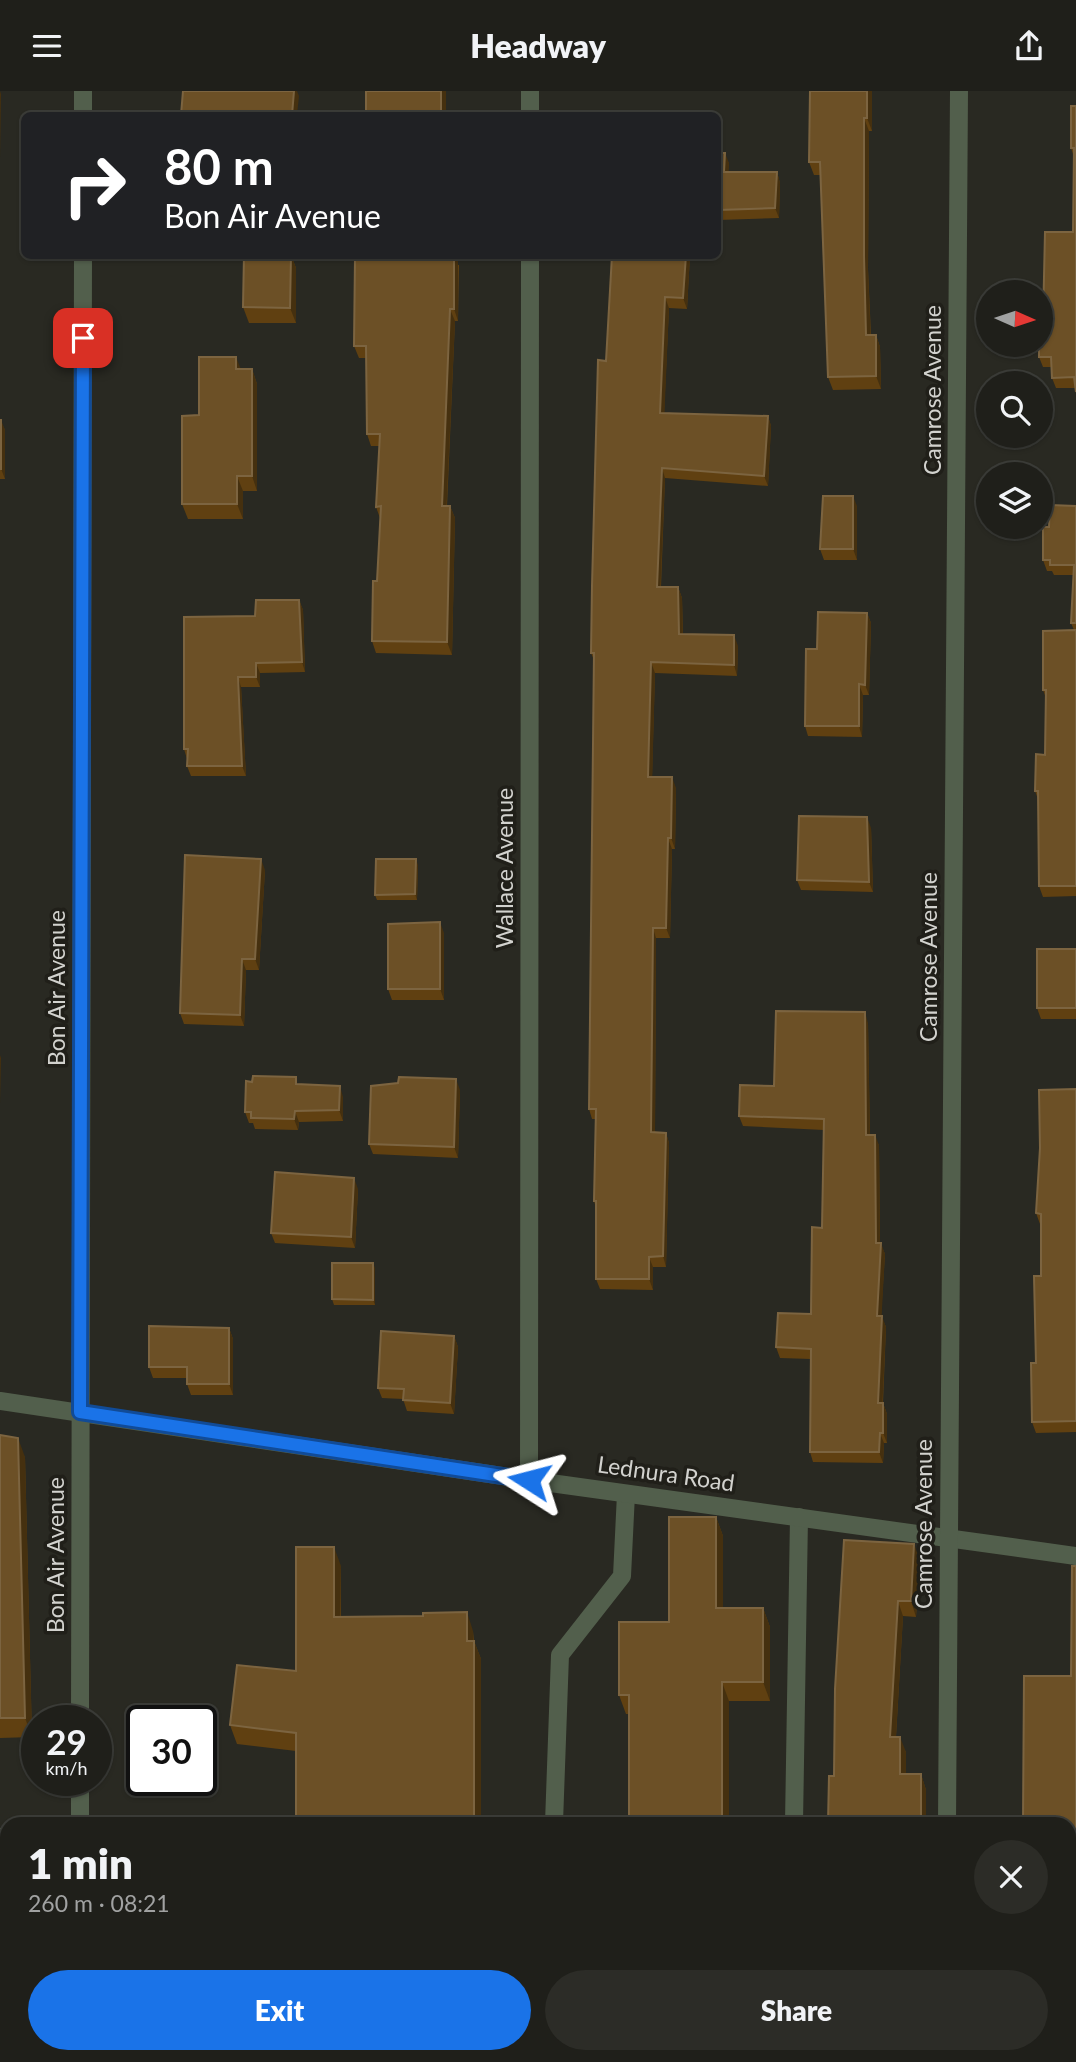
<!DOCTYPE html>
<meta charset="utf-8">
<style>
:root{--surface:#1f1f1a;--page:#2c2c27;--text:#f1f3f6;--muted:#a1a2a2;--line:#3c3d39;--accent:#1a73e8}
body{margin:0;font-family:Lato,sans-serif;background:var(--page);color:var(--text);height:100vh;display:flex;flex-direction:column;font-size:26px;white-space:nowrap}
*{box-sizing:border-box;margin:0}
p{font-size:23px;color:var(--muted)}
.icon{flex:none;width:38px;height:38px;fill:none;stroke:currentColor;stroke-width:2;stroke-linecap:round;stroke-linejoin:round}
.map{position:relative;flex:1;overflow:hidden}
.drawer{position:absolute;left:0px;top:1726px;width:1076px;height:247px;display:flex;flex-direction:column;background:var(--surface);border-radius:21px 21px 0 0;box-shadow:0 2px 5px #0004,0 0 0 2px var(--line)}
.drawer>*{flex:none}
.top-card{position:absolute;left:21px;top:21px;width:700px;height:147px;border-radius:10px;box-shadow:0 2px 5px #0004,0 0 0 2px var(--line);background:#202124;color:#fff;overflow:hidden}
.needle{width:46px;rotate:93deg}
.controls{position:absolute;left:976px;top:189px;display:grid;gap:14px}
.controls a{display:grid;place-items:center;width:77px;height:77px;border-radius:50%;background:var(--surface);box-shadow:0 2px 5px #0004,0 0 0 2px var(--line);font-size:35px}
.speed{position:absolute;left:21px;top:1614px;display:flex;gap:14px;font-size:35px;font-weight:700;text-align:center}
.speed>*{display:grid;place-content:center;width:91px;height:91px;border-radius:50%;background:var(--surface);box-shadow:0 2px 5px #0004,0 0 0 2px var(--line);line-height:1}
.speed small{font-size:18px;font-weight:400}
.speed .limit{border:4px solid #111;border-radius:10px;background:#fff;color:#111}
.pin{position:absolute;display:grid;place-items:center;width:60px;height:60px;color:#fff;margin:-30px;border-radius:14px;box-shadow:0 4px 10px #0006}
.me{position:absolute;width:77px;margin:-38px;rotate:279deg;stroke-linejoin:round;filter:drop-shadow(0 0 5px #0008)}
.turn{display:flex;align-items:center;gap:24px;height:147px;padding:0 28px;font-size:32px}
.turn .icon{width:91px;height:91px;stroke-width:2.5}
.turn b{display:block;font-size:49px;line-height:60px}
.round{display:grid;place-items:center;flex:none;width:74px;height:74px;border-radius:37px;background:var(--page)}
.summary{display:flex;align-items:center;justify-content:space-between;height:119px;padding:0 28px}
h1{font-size:42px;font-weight:800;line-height:52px}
.primary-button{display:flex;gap:14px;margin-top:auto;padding:14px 28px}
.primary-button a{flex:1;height:80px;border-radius:42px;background:var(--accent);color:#fff;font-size:28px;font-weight:800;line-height:80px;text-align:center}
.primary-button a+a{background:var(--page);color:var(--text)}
header{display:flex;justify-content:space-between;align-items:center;height:91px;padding:0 28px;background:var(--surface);font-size:32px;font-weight:800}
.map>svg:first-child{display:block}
</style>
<header><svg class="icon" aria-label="menu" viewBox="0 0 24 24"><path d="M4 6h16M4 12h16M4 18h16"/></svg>Headway<svg class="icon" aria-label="share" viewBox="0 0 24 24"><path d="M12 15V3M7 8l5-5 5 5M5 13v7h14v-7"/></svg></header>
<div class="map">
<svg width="1076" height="1971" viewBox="0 0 1076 1971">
<rect width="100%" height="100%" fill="#292922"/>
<!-- green -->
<path fill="#623a30" d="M0,1852l7,1v112h776l39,6h-822z"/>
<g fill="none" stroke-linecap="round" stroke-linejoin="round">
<!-- lane -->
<g stroke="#525f4c" stroke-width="18">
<path d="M554,1732l6,-168 62,-79 4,-82"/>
<path d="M794,1732l5,-306"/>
<path d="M257,1971l1,-6"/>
</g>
<!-- street -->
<g stroke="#525f4c" stroke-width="18">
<path d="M83,24v-24"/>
<path d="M530,24v-24"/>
<path d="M0,1310l529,79 547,76"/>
<path d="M529,1389l1,-1225"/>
<path d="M80,1629l3,-1465"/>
<path d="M80,1732v-43"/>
<path d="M947,1732l12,-1732"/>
</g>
<!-- primary -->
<g stroke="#7a956e" stroke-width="18">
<path d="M0,1746l7,1"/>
<path d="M0,1822l7,1"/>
<path d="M1069,1904l7,1"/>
<path d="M990,1965l40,6"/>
</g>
</g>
<!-- wall -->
<g fill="#604011">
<path d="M872,0v40h-3l-1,138 3,66h5l4,12 1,42 -48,1 -5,-13 -7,-202h-7l-5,-13z"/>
<path d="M1076,15v282h-20l-4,-10 -1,-11h-8l-4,-10 4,-35 30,-90 1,-75 -3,-9z"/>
<path d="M718,62l11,10 -1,9h49l3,11 -1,35 -61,2z"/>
<path d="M207,164h84l5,13v55h-47l-6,-16 1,-50h-37z"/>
<path d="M612,164h78l-3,54 -18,-1 -5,105 104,3 3,10 -3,60 -103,-8 -4,109h17l4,11 1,36 55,12 -1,30 -82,-3 -3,104 24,11 -1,61h-3l-2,89h-14l-1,194 11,1 3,10 -3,124h-13v23l-53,-1 -4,-10v-71l-2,-7 2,-82h-4l-3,-10 5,-449 -3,-7z"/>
<path d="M398,167l61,7 -1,56h-3l-8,185h3l5,12 -3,137 -76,-2 -4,-12 5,-60 3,-63 -4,-11 3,-61h-8l-4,-12 -1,-76h-7l-5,-12z"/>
<path d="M241,278h11l5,15v107h-14v28h-55l-6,-15 17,-89z"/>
<path d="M0,329l5,10v49h-5z"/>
<path d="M857,415v54h-33l-4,-11z"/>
<path d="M1076,415v390l-33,1 -4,-11 -1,-87 -3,-8 10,-36 1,-57 -3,-8 31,-60 -3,-7 2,-48h-19l-2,-4h-5l-4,-11 6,-33z"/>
<path d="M299,509l4,10 2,62 -45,1v14h-19l5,89h-55l-4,-10v-7l-3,-10 71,-133z"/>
<path d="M867,522l4,10 -2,72h-6l-1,42 -54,-1 -3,-10 12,-77z"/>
<path d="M871,737l2,64 -72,-2 -4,-10z"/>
<path d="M418,774l-1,35h-40l-2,-5z"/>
<path d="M265,779l-6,100h-13l-2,56 -60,-2 -4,-11z"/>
<path d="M444,842v67h-52l-4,-11z"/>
<path d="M1076,858v70h-35l-4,-11z"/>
<path d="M868,932l2,112 9,10 1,98 5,11 -4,62 5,11 -3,76 4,11v29h-3l-1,20 -70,-1 -3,-10 1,-93 -31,-1 -4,-11 35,-33 11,-86 2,-98 -81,-4 -4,-10 35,-30z"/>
<path d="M298,993l45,13v24l-44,1 -1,8 -43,-1 -2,-6h-4l-4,-11z"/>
<path d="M1076,998v343l-40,1 -4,-11 4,-59 5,-87v-52h-1l-4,-11z"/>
<path d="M460,999l-2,68 -85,-4 -4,-10z"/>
<path d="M358,1098l-3,59 -80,-5 -4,-10z"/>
<path d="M375,1177v37h-41l-2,-6z"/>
<path d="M229,1237l4,11v56h-42l-4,-11v-6h-34l-4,-11z"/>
<path d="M454,1245l4,11 -4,67 -47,-3 -4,-12 -21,-1 -4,-10z"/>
<path d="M0,1344l25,22 7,280 -32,1z"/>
<path d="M716,1426l7,19v72h40l7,19v74h-41v122h-97l-3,-7v-102h-3l-7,-19 50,-73z"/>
<path d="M920,1469l-4,57 -13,-1 -7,121 10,15v22h15l5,16 -92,-14 1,-87z"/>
<path d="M341,1475v51l132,14 1,10 7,18v164h-183l-2,-4v-68l-59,-7 -7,-19 66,-54z"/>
<path d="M1076,1475v341h-7l2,-231z"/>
</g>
<!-- shaded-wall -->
<g fill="#45300f">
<path d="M0,0l1,3 -1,64z"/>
<path d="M294,0h3l2,5 -2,19h-5z"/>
<rect x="441" y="0" width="5" height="24"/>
<path d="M867,0h5v40l-5,-13z"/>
<path d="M864,27l5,13 -1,138 3,78 -5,-12 -2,-79z"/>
<path d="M725,62l4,10 -1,20 -4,-11z"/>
<path d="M777,81l3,11 -1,35 -4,-10z"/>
<path d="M291,164l5,13v55l-6,-15z"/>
<path d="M454,164h4v66l-4,-12z"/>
<path d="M686,164h4l-3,54 -4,-11z"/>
<path d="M665,206l4,11 -5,116 -4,-11z"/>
<path d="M450,218l5,12 -9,197 -4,-12z"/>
<path d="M876,244l4,12 1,42 -5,-13z"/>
<path d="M236,266l6,15 -6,-3z"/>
<path d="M252,278l5,15v107l-5,-15z"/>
<path d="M768,325l3,10 -3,60 -4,-10z"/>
<path d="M1,329l4,10v49l-4,-10z"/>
<path d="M662,377l3,10 -5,119 -3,-10z"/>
<path d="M237,385l6,15v28l-6,-15z"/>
<path d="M853,405l4,10v54l-4,-11z"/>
<path d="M450,415l5,12 -3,137 -5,-13z"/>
<path d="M678,496l4,11 1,46 -4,-10z"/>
<path d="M299,509l4,10 2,62 -3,-10z"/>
<path d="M867,522l4,10 -2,72 -4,-10z"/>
<path d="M734,544l4,11 -1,30 -3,-11z"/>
<path d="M651,571l4,11 -3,114 -4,-10z"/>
<path d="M256,572l4,10v14l-4,-10z"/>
<path d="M238,586l3,10 5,89 -4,-10z"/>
<path d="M859,593l4,11 -1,42 -3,-11z"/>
<path d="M672,686l4,11 -1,61 -4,-11z"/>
<path d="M867,726l4,11 2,64 -4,-10z"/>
<path d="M668,747l4,11 -2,89 -4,-10z"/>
<path d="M261,768l4,11 -6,100 -4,-11z"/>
<path d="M416,768l2,6 -1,35 -2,-6z"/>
<path d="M440,831l4,11v67l-4,-11z"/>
<path d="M653,837l3,10 -1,205 -4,-11z"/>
<path d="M242,868l4,11 -2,56 -4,-11z"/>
<path d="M865,921l3,11 2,122 -4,-10z"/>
<path d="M0,964l1,3 -1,46z"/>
<path d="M456,988l4,11 -2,68 -4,-11z"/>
<path d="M340,995l3,11v24l-4,-11z"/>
<path d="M295,1020l4,11 -1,8 -4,-11z"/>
<path d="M666,1042l3,10 -3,124 -3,-11z"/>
<path d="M875,1044l4,10 1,108 -4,-10z"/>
<path d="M354,1087l4,11 -3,59 -4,-11z"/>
<path d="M881,1152l4,11 -4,73 -4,-11z"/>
<path d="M649,1166l4,10v23l-4,-11z"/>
<path d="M373,1172l2,5v37l-2,-5z"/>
<path d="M882,1225l4,11 -4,86 -4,-10z"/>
<path d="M229,1237l4,11v56l-4,-11z"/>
<path d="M454,1245l4,11 -4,67 -4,-11z"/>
<path d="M883,1312l4,11v29l-4,-10z"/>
<path d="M880,1342l4,10 -1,20 -4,-11z"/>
<path d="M18,1347l7,19 7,280 -7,-19z"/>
<path d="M716,1426l7,19v92l-7,-20z"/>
<path d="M914,1453l6,16 -4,57 -5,-16z"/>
<path d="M334,1456l7,19 -1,69 -6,-18z"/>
<path d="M898,1510l5,15 -8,136 -5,-15z"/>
<path d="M763,1517l7,19v74l-7,-19z"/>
<path d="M467,1521l6,19 1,29 -7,-19z"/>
<path d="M474,1550l7,18v164h-5l-2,-5z"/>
<path d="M722,1591l7,19v122h-4l-3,-7z"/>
<path d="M900,1646l6,15v38l-6,-16z"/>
<path d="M921,1683l5,16v33h-5z"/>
</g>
<!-- building -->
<g fill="#6c5026" stroke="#7c6440" stroke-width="2">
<path d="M183,0h111l-2,24h-111z"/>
<rect x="366" y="0" width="75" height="24"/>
<path d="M810,0h57v27h-3v138l2,79h10v41l-48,1 -8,-215h-11z"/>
<path d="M1071,15h5v286l-2,-15 -22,1 -1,-21h-12v-12h2v-23h2l2,-90h28l1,-84h-3z"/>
<path d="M718,62h7l-1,19h53l-2,36 -57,2z"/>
<path d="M244,164h47l-1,53 -47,-1z"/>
<path d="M398,164h56v54h-4l-8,197h8l-3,136 -75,-1 1,-60h4l4,-75 -5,1 4,-73h-13l-1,-88h-12l1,-88h43z"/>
<path d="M612,164h74l-3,43 -18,-1 -5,116 108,3 -4,60 -102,-8 -5,119h21l1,47 55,1v30l-83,-3 -3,115h24l-1,61h-3l-2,90h-13l-2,204 15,1 -3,123 -14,1v22h-53v-78h-2l2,-92h-7l5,-456h-3l1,-67 6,-226 8,1z"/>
<path d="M199,266h37v12h16v107h-15v28h-55v-88l17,-1z"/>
<rect x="0" y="329" width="1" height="49"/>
<path d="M823,405h30v53h-33z"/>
<path d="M1050,414l26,1v117h-5l3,-58h-24v-5h-7v-33h6z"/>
<path d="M256,509h43l3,62 -46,1v14h-18l4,89h-55l1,-17h-4v-132l71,-1z"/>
<path d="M818,521l49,1 -2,72 -6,-1v42h-54l1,-77h11z"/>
<path d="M1076,539v256h-37l-1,-95h-3l1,-37 9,1 1,-65h-3v-59z"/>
<path d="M799,725l68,1 2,65 -72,-2z"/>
<path d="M185,764l76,4 -6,100h-13l-2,56 -60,-2z"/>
<path d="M376,768h40l-1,35 -40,1z"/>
<path d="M440,831v67h-52v-65z"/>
<rect x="1037" y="858" width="39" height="59"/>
<path d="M776,920l89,1 1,123h9l1,108h5l-4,73h5l-4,87h5v30h-3l-1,19h-69l1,-103 -35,-2 2,-34 33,1 1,-87 10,1 2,-109 -85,-3 1,-31 34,1z"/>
<path d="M253,985l43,1v7l44,2 -1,24 -44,1 -1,8 -43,-1v-6h-6l1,-31 6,1z"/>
<path d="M399,986l57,2 -2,68 -85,-3 2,-58 27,-3z"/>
<path d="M1076,998v332l-44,1 -1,-59h5l-2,-87h7v-62l-5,-1 4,-65 -1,-58z"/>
<path d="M275,1081l79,6 -3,59 -80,-4z"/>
<path d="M332,1172h41v37l-41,-1z"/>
<path d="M149,1235l80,2v56h-42v-17h-38z"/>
<path d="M381,1240l73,5 -4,67 -47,-3 1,-11 -26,-1z"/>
<path d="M0,1344l18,3 7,280h-25z"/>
<path d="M669,1426h47v91h47v74h-41v134h-93v-121h-10v-73h50z"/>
<path d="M844,1449l70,4 -3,57h-13l-8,136h10v37h21v49h-93l1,-47h5l1,-87z"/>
<path d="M296,1456h38v70l89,-1v-3l44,-1v29h7v177h-8v3l-170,-2v-86l-66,-8 7,-60 59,6z"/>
<path d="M1072,1475h4v322h-7v-65h-46l1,-147h47z"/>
<path d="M335,1965h111l-1,6h-111z"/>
</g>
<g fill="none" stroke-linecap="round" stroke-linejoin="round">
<defs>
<path id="route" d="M83,247l-3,1074 449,68"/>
</defs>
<!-- route casing -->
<use href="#route" stroke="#114b97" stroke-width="18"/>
<!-- route -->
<use href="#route" stroke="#1a73e8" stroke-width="12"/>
</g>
<g text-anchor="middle" stroke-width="7" stroke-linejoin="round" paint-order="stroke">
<!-- street labels -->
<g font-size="23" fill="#d2d2ce" stroke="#201f19">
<text transform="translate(933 299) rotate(-90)" y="8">Camrose Avenue</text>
<text transform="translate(505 777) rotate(-90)" y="8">Wallace Avenue</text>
<text transform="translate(929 866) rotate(-90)" y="8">Camrose Avenue</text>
<text transform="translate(57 897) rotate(-90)" y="8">Bon Air Avenue</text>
<text transform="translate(666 1383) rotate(8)" y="8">Lednura Road</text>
<text transform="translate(924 1433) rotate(-90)" y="8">Camrose Avenue</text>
<text transform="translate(56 1464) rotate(-90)" y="8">Bon Air Avenue</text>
</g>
</g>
</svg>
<div class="controls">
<a><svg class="needle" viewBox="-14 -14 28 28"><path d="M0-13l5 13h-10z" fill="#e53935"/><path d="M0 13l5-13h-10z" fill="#a1a2a2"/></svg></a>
<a><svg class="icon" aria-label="search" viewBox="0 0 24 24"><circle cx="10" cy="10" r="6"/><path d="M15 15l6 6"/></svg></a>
<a><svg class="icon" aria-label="layers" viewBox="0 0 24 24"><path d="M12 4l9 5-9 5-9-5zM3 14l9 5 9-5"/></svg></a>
</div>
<div class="speed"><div>29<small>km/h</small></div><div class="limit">30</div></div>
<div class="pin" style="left:83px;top:247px;background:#d93025"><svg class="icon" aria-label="arrive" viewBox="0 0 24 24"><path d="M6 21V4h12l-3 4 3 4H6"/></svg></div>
<svg class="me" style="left:529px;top:1389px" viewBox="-20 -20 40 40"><path d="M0-17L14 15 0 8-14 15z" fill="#1a73e8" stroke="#fff" stroke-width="4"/></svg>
<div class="top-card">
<div class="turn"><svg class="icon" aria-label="right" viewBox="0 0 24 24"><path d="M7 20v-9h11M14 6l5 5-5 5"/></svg><div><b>80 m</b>Bon Air Avenue</div></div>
</div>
<section class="drawer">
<div class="summary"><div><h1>1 min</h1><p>260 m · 08:21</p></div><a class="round"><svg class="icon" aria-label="close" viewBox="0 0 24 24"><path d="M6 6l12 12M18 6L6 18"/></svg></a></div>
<div class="primary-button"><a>Exit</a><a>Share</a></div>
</section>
</div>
